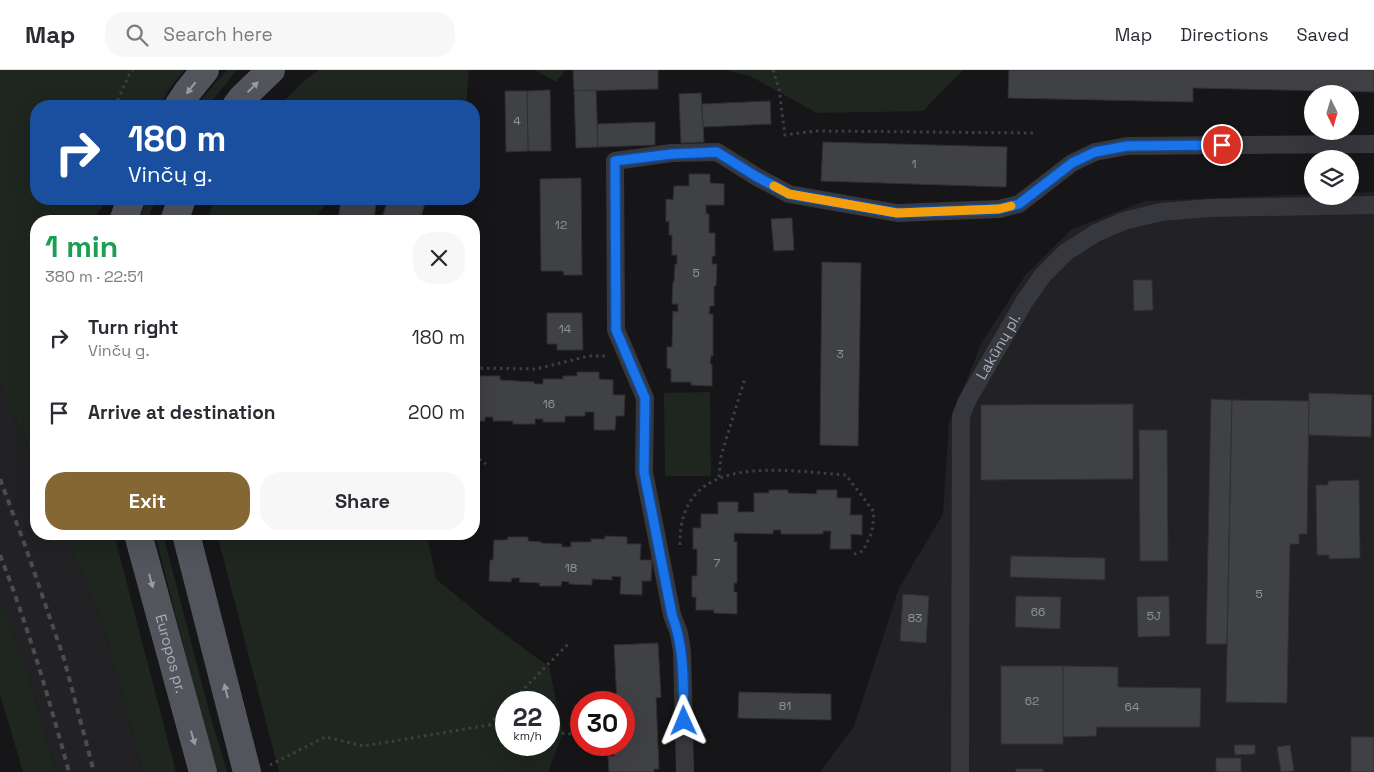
<!DOCTYPE html>
<meta charset="utf-8">
<style>
:root{--surface:#fff;--page:#f7f7f7;--text:#2b2b33;--muted:#7c7c81;--line:#e1e1e2;--accent:#856733}
body{margin:0;font-family:"Space Grotesk",sans-serif;background:var(--page);color:var(--text);height:100vh;display:flex;flex-direction:column;font-size:19px;white-space:nowrap}
*{box-sizing:border-box;margin:0}
p{font-size:16px;color:var(--muted)}
.icon{flex:none;width:28px;height:28px;fill:none;stroke:currentColor;stroke-width:2;stroke-linecap:round;stroke-linejoin:round}
.map{position:relative;flex:1;overflow:hidden}
.panel{position:absolute;left:30px;top:145px;width:450px;height:325px;display:flex;flex-direction:column;background:var(--surface);border-radius:20px;box-shadow:0 5px 20px #0002}
.panel>*{flex:none}
.banner{position:absolute;left:30px;top:30px;width:450px;height:105px;border-radius:20px;box-shadow:0 5px 20px #0002;background:#1a4fa0;color:#fff;overflow:hidden}
.needle{width:32px;rotate:175deg}
.controls{position:absolute;left:1304px;top:15px;display:grid;gap:10px}
.controls a{display:grid;place-items:center;width:55px;height:55px;border-radius:50%;background:var(--surface);box-shadow:0 5px 20px #0002;font-size:25px}
.speed{position:absolute;left:495px;top:621px;display:flex;gap:10px;font-size:25px;font-weight:700;text-align:center}
.speed>*{display:grid;place-content:center;width:65px;height:65px;border-radius:50%;background:var(--surface);box-shadow:0 5px 20px #0002;line-height:1}
.speed small{font-size:12px;font-weight:400}
.speed .limit{border:8px solid #d22;background:#fff;color:#111}
.pin{position:absolute;display:grid;place-items:center;width:42px;height:42px;color:#fff;margin:-21px;border:2px solid #fff;border-radius:50%;box-shadow:0 1px 5px #0007}
.me{position:absolute;width:55px;margin:-28px;rotate:359deg;stroke-linejoin:round;filter:drop-shadow(0 0 4px #0008)}
.turn{display:flex;align-items:center;gap:18px;height:105px;padding:0 15px;font-size:22px}
.turn .icon{width:65px;height:65px;stroke-width:2.5}
.turn b{display:block;font-size:35px;line-height:42px}
.round{display:grid;place-items:center;flex:none;width:52px;height:52px;border-radius:20px;background:var(--page)}
.overview{display:flex;align-items:center;justify-content:space-between;height:85px;padding:0 15px}
h1{font-size:30px;font-weight:700;line-height:38px;color:#1e9e55}
.button{display:flex;gap:10px;margin-top:auto;padding:10px 15px}
.button a{flex:1;height:58px;border-radius:20px;background:var(--accent);color:#fff;font-size:20px;font-weight:700;line-height:58px;text-align:center}
.button a+a{background:var(--page);color:var(--text)}
ul{padding:0;list-style:none}
li{display:flex;align-items:center;gap:15px;height:75px;padding:0 15px}
li div{flex:1}
li b{display:block;font-size:19px}
li em{font-style:normal}
header{display:flex;align-items:center;gap:30px;box-sizing:border-box;height:70px;padding:0 25px;background:var(--surface);border-bottom:1px solid var(--line)}
header strong{font-size:24px}
nav{display:flex;gap:28px;margin-inline-start:auto;font-size:18px}
.search{width:350px;height:45px;background:var(--page);display:flex;align-items:center;gap:12px;box-sizing:border-box;padding:0 18px;border-radius:20px;color:var(--muted);font-size:19px}
.map>svg:first-child{display:block}
</style>
<header>
<strong>Map</strong>
<div class="search"><svg class="icon" aria-label="search" viewBox="0 0 24 24"><circle cx="10" cy="10" r="6"/><path d="M15 15l6 6"/></svg>Search here</div>
<nav><a>Map</a><a>Directions</a><a>Saved</a></nav>
</header>
<div class="map">
<svg width="1374" height="702" viewBox="0 0 1374 702">
<rect width="100%" height="100%" fill="#161618"/>
<!-- built -->
<g fill="#222225">
<path d="M1374,122v580h-554l34,-46 45,-138 44,-74 6,-91 33,-81 44,-68 46,-45 73,-28 167,-7v2h38v-3z"/>
<path d="M0,312l36,84v68h30l38,94 39,144h-87l-30,-105 -26,-67z"/>
</g>
<!-- green -->
<g fill="#1e261f" fill-rule="evenodd">
<path d="M0,0h184l-15,19 -9,17h-124v93h73l-11,13 -3,9h-59v245l-36,-84z"/>
<path d="M227,0h10l-29,36h-12z"/>
<path d="M319,0h150l-3,36h-187l26,-26z"/>
<path d="M535,0h31l-10,12z"/>
<path d="M725,0h238l-40,41 -106,2 -67,-37z"/>
<path d="M147,129h9l-9,22h-8z"/>
<path d="M215,129h111l-1,6 -12,16h-107z"/>
<path d="M710,322l1,84h-46l-1,-83z"/>
<path d="M66,464h48l62,238h-33l-39,-144z"/>
<path d="M155,464h8l46,177 18,61h-9l-14,-46z"/>
<path d="M217,464h210l9,45 55,45 58,43 14,66 -15,39h-269zM506,632h43v43h-43z"/>
<path d="M0,530l26,67 30,105h-33l-23,-78z"/>
</g>
<!-- building -->
<g fill="#404145" stroke="#303034">
<path d="M573,0h85v19l-84,2z"/>
<path d="M1009,0h365v22l-181,-4v14l-185,-4z"/>
<path d="M550,20l1,61h-23l-1,-60z"/>
<path d="M596,20l2,57 -22,1 -2,-57z"/>
<path d="M505,21h22l1,60 -22,1z"/>
<path d="M701,23l3,49 -23,1 -2,-49z"/>
<path d="M770,31l1,23 -68,3 -1,-23z"/>
<path d="M655,52v23l-57,2 -1,-23z"/>
<path d="M823,72l184,5 -1,40 -185,-6z"/>
<path d="M689,104h21v9l14,1v21h-18v9h3v19h6v23h-3v8h5l-1,22h-2v20h-4l-1,8h4v42h-2l-1,8h2v22l-21,-1v-3h-20v-13l-4,-1v-21h5l1,-36 5,1v-8h-6l1,-22h1l1,-18h2v-9h-5v-20h-3v-14l-3,1v-23l7,1 1,-14h15z"/>
<path d="M581,108l1,97h-18l-1,-4h-22l-1,-92z"/>
<path d="M341,129l35,3 -2,19h-36z"/>
<path d="M388,129h38l-6,22h-39z"/>
<path d="M792,148l2,32 -20,1 -3,-32z"/>
<path d="M822,192l39,1 -3,183 -38,-1z"/>
<path d="M1133,210h19l1,30 -19,1z"/>
<path d="M547,243h35l1,37h-26v-6h-10z"/>
<path d="M577,302h22v7l14,1v15h12l-1,21h-8l-1,14h-21v-18h-9v4h-20v6h-22v-3h-8v5h-22v-3h-20v-4h-8v4h-11v-41h6v-4h20v4l34,2v2h9v-5h20v-3h14z"/>
<path d="M1309,323l63,2 -1,42 -63,-2z"/>
<path d="M1211,329l21,1 -5,244h-21z"/>
<path d="M1232,330l77,1 -2,133h-8v10h-9l-3,159 -61,-1z"/>
<path d="M1133,334v75l-152,1v-75z"/>
<path d="M1139,360h28l1,131h-28z"/>
<path d="M1359,410l1,78 -31,1v-4h-12l-1,-70h12v-4z"/>
<path d="M769,420h19v3l28,1 1,-4h20v8h14l-1,17h12v20l-11,-1v15h-21l1,-18h-8v3h-42v-4h-8v4l-39,-1v9h3v41h-3v9h3v22l-23,-1v-3h-18v-13h-4v-21h5v-27h-4v-21h8v-14h17v-12h20v10h16v-19h15z"/>
<path d="M605,466l22,1v7h14l-1,16h12l-1,21h-9v14l-22,-1 1,-17 -9,-1v4l-20,-1v6l-23,-1v-2l-7,-1 -1,5h-22l1,-3 -21,-1 1,-4h-8l-1,4 -22,-1 1,-21h3l1,-20h13l1,-3h20v4l13,1v1l21,1v3h9v-5h20v-3h14z"/>
<path d="M1011,486l94,2v22l-95,-3z"/>
<path d="M903,524l26,2 -3,47 -26,-2z"/>
<path d="M1016,526l45,1 -1,32 -45,-2z"/>
<path d="M1169,526l1,40 -32,1 -1,-40z"/>
<path d="M658,573l3,54 -5,1 3,71h-5v3h-45l-1,-16h6l-1,-11h11v-43h-7l-3,-57z"/>
<rect x="1001" y="596" width="62" height="78"/>
<path d="M1063,596l55,1v20l83,1 -1,39h-103l-1,9 -33,1z"/>
<path d="M739,622l92,2v26l-93,-2z"/>
<rect x="1351" y="667" width="23" height="35"/>
<path d="M1234,675h21v9l-20,1z"/>
<path d="M1290,675l4,26 -13,1 -4,-25z"/>
<rect x="1216" y="688" width="25" height="14"/>
<rect x="1016" y="699" width="27" height="3"/>
</g>
<g fill="none" stroke-linecap="round" stroke-linejoin="round">
<!-- path -->
<g stroke="#3d3f44" stroke-width="3" stroke-dasharray="2.5 4" stroke-linecap="butt">
<path d="M773,0l6,19 6,46 30,-4 219,2"/>
<path d="M115,36l14,-31 4,-5"/>
<path d="M474,298l62,1 53,-13h18"/>
<path d="M474,385l12,9"/>
<path d="M719,407l2,-21 24,-78"/>
<path d="M680,475c-2,-95 104,-74 166,-70l28,37 -2,20 -9,19 -13,5"/>
<path d="M511,632l59,-60"/>
<path d="M489,655l17,-18"/>
<path d="M549,662l32,3"/>
<path d="M270,695l55,-28 39,9 125,-21 17,2"/>
</g>
<!-- minor -->
<g stroke="#37383d" stroke-width="18">
<path d="M685,702l-3,-120 -3,-19 -7,-18 -28,-143 1,-74 -29,-68 -1,-169 57,-8 45,-1 40,25 32,17 108,19 102,-4 20,-5 53,-41 23,-11 32,-6 247,-2"/>
<path id="s1" d="M960,702l1,-356 6,-15 57,-99 19,-27 23,-23 30,-19 28,-12 37,-9 49,-4 164,-3"/>
</g>
<!-- primary -->
<g stroke="#53555c" stroke-width="28">
<path d="M178,36l10,-15 17,-21"/>
<path d="M236,36l6,-8 29,-28"/>
<path d="M123,151l8,-22"/>
<path d="M174,151l8,-22"/>
<path id="s2" d="M138,464l65,238"/>
<path d="M186,464l61,238"/>
</g>
<!-- rail -->
<g stroke="#4a4c52" stroke-width="4" stroke-dasharray="6 5" stroke-linecap="butt">
<path d="M0,409l26,69 38,111 30,113"/>
<path d="M0,485c28,71 49,144 69,217"/>
</g>
</g>
<!-- one-way arrows -->
<defs><path id="oneway-solid" d="M-6-.8H1V-3.2L6.5 0L1 3.2V.8H-6Z" transform="scale(1.25)"/></defs>
<g fill="#979ba6">
<use href="#oneway-solid" transform="translate(253 17) rotate(-44)"/>
<use href="#oneway-solid" transform="translate(191 18) rotate(128)"/>
<use href="#oneway-solid" transform="translate(151 511) rotate(75)"/>
<use href="#oneway-solid" transform="translate(226 621) rotate(-104)"/>
<use href="#oneway-solid" transform="translate(193 668) rotate(74)"/>
</g>
<g fill="none" stroke-linecap="round" stroke-linejoin="round">
<defs>
<path id="route" d="M684,651c-1,-37 1,-72 -12,-106l-28,-143 1,-74 -29,-68 -1,-169 57,-7 45,-2 40,25 32,17 108,19 102,-4 20,-5 53,-41 23,-11 32,-6 95,-1"/>
</defs>
<!-- route casing -->
<use href="#route" stroke="#114b97" stroke-width="12"/>
<!-- route -->
<use href="#route" stroke="#1a73e8" stroke-width="9"/>
<!-- slow -->
<path stroke="#f59e0b" stroke-width="9" d="M774,116l15,8 108,19 102,-4 12,-3"/>
</g>
<g text-anchor="middle" stroke-width="5" stroke-linejoin="round" paint-order="stroke">
<!-- number labels -->
<g font-size="12" fill="#8e929b">
<text x="517" y="55">4</text>
<text x="914" y="98">1</text>
<text x="561" y="159">12</text>
<text x="696" y="207">5</text>
<text x="565" y="263">14</text>
<text x="840" y="288">3</text>
<text x="549" y="338">16</text>
<text x="717" y="497">7</text>
<text x="571" y="502">18</text>
<text x="1259" y="528">5</text>
<text x="1038" y="546">66</text>
<text x="1154" y="550">5J</text>
<text x="915" y="552">83</text>
<text x="1032" y="635">62</text>
<text x="785" y="640">81</text>
<text x="1132" y="641">64</text>
</g>
<!-- street labels -->
<g font-size="15" fill="#a8adb8" stroke="#111113">
<text dy="5" stroke="none"><textPath href="#s1" startOffset="435">Lakūnų pl.</textPath></text>
<text dy="5" stroke="none"><textPath href="#s2" startOffset="124">Europos pr.</textPath></text>
</g>
</g>
</svg>
<div class="controls">
<a><svg class="needle" viewBox="-14 -14 28 28"><path d="M0-13l5 13h-10z" fill="#e53935"/><path d="M0 13l5-13h-10z" fill="#7c7c81"/></svg></a>
<a><svg class="icon" aria-label="layers" viewBox="0 0 24 24"><path d="M12 4l9 5-9 5-9-5zM3 14l9 5 9-5"/></svg></a>
</div>
<div class="speed"><div>22<small>km/h</small></div><div class="limit">30</div></div>
<div class="pin" style="left:1222px;top:75px;background:#d93025"><svg class="icon" aria-label="arrive" viewBox="0 0 24 24"><path d="M6 21V4h12l-3 4 3 4H6"/></svg></div>
<svg class="me" style="left:684px;top:651px" viewBox="-20 -20 40 40"><path d="M0-17L14 15 0 8-14 15z" fill="#1a73e8" stroke="#fff" stroke-width="4"/></svg>
<div class="banner">
<div class="turn"><svg class="icon" aria-label="right" viewBox="0 0 24 24"><path d="M7 20v-9h11M14 6l5 5-5 5"/></svg><div><b>180 m</b>Vinčų g.</div></div>
</div>
<section class="panel">
<div class="overview"><div><h1>1 min</h1><p>380 m · 22:51</p></div><a class="round"><svg class="icon" aria-label="close" viewBox="0 0 24 24"><path d="M6 6l12 12M18 6L6 18"/></svg></a></div>
<ul>
<li><svg class="icon" aria-label="right" viewBox="0 0 24 24"><path d="M7 20v-9h11M14 6l5 5-5 5"/></svg><div><b>Turn right</b><p>Vinčų g.</p></div><em>180 m</em></li>
<li><svg class="icon" aria-label="arrive" viewBox="0 0 24 24"><path d="M6 21V4h12l-3 4 3 4H6"/></svg><div><b>Arrive at destination</b></div><em>200 m</em></li>
</ul>
<div class="button"><a>Exit</a><a>Share</a></div>
</section>
</div>
